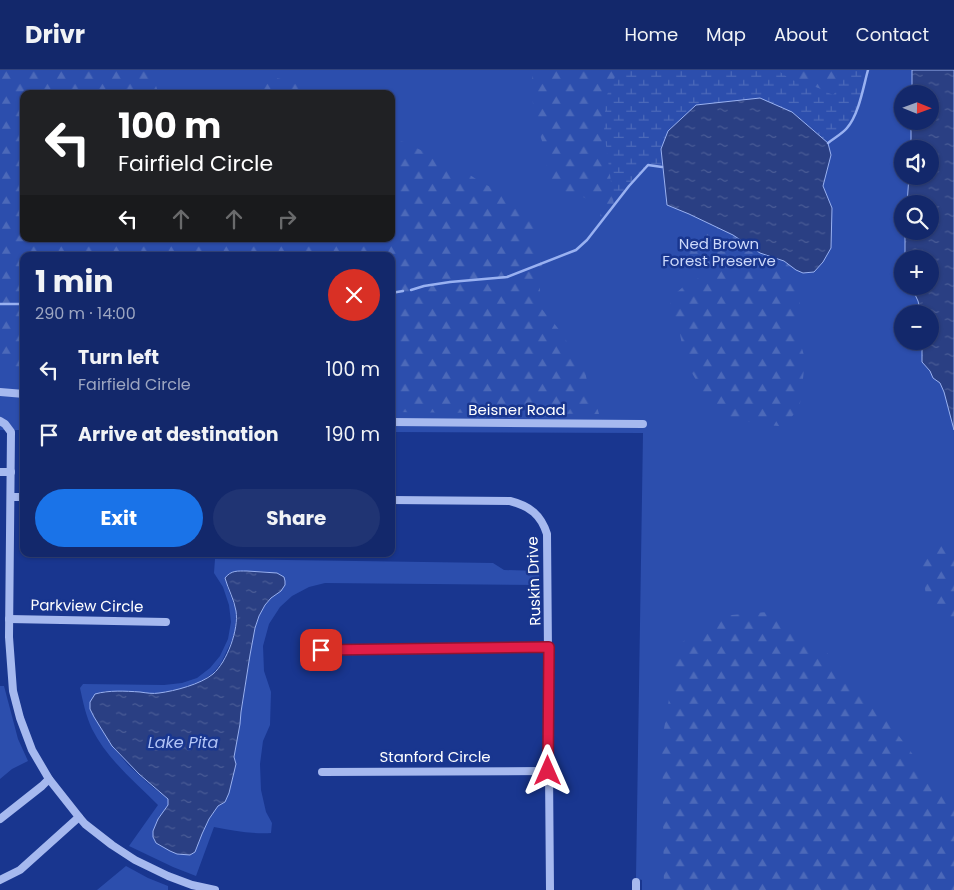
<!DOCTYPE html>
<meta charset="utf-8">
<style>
:root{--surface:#13286b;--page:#203473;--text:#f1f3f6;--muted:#9da6c1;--line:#32447e;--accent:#1a73e8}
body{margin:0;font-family:Poppins,sans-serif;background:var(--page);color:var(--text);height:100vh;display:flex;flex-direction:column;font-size:19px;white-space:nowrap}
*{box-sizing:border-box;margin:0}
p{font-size:16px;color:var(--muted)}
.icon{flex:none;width:28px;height:28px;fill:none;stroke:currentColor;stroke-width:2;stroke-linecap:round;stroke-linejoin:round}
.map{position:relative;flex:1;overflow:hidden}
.panel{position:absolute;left:20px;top:182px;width:375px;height:305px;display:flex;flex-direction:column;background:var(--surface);border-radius:10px;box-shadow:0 1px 4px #0004,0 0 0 1px var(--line)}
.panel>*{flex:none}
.hud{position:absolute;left:20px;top:20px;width:375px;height:152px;border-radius:10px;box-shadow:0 1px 4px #0004,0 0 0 1px var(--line);background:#202124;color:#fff;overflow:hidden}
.needle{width:32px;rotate:91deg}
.fabs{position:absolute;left:894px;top:15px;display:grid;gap:10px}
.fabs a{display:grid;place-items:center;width:45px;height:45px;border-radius:50%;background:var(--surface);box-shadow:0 1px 4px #0004,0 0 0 1px var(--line);font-size:25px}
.pin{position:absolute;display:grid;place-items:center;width:42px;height:42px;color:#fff;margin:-21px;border-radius:10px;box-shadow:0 2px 8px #0006}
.me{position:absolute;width:55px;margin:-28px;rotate:0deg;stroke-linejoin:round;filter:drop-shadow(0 0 4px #0008)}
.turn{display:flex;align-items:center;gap:18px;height:105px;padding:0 15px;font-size:22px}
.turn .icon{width:65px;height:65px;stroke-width:2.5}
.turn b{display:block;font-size:35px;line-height:42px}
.lanes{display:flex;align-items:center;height:48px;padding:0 15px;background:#0003;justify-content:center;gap:25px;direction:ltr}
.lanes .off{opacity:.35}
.round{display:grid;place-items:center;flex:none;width:52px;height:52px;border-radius:26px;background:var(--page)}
.headline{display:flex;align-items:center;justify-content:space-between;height:85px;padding:0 15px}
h1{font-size:30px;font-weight:700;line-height:38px}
.button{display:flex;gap:10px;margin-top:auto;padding:10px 15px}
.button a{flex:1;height:58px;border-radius:30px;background:var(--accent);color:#fff;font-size:20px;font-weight:700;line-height:58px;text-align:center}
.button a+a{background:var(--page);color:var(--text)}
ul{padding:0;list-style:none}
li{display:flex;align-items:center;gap:15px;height:65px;padding:0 15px}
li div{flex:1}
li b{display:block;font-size:19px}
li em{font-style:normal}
header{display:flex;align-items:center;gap:30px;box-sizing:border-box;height:70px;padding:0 25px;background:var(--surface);border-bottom:1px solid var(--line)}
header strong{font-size:24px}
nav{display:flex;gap:28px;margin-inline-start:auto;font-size:18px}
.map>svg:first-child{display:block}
</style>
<header>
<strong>Drivr</strong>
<nav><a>Home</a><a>Map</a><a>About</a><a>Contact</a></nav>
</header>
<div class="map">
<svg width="954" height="820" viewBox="0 0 954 820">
<defs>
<pattern id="forest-firs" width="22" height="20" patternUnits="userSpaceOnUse" patternTransform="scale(1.25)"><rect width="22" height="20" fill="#2c4ead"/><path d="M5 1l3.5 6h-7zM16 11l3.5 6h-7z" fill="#4c69b9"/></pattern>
<pattern id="wetland-marsh" width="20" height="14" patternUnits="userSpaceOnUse" patternTransform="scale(1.25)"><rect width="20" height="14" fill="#2c4ead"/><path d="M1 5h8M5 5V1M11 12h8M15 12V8" fill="none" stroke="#4c69b9"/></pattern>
<pattern id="water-ripples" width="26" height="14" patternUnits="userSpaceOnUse" patternTransform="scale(1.25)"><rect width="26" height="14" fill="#2a3f83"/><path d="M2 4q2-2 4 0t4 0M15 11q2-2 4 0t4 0" fill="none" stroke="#4a5c96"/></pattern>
</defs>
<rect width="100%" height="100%" fill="#19368f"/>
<!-- green -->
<g fill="#2c4ead" fill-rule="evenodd">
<path d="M0,0h954v820h-312v-10l-6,-2 7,-445 -252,-1v-176h-367v174h-24zM24,24h367v145h-367zM902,24h28v27h-28zM902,79h28v27h-28zM902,134h28v27h-28zM902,189h28v27h-28zM902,244h28v27h-28z"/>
<path d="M215,489l278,4 11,7 35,1 1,14 -215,-2 -16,4 -17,9 -12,11 -11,17 -6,22 1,25 7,21 -1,33 -7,16 -3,23 1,26 5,22 6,11 -1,10c-19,1 -38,-2 -57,-6l-18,49 -23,-9 -44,-21 29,-41c-23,-23 -51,-46 -66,-76 -6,-13 -9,-27 -12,-41l3,-4 81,1 18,-2 15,-5 13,-10 10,-12 8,-17 3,-17 -2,-17 -6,-18 -9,-14zM247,501l22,1 12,19 -10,7 -6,7 -6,11 -4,12 -5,27 -7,47 -2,10 -1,12 -6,33 2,7 -11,38 -7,4 -9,13 -7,15 -44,-15 10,-14v-6l-18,-14 -22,-20 -16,-19 -18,-29 10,-26 54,3 26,-6 19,-8 10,-7 8,-10 10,-21 4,-10 1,-21 -9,-25 1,-12 5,-2z"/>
<path d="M0,616h4l14,53 10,22 -16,8 -12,10z"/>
<path d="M126,796l22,12 20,8v4h-71z"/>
</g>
<!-- forest -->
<g fill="url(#forest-firs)">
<path d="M0,0h151l7,22 3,2h-137v145h367v-101l13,4 60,29 18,12 35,16 12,15 5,13 1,16 3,13 4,8 -2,13v30l13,15 11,14 6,13 14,17 3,15 8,18 4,15 -208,-2v-156h-367v115l-24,-1z"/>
<path d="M532,0h89l-6,7 -7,80 4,24 2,23 -14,18 1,-16 -20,-10 -17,-4 -14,-9 -7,-39 -8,-24 -3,-24z"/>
<path d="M777,0h59l2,20 -5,5 -15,-7 -26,-8z"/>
<path d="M276,8l19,4 15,12h-77l22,-6z"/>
<path d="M716,157l17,8 27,18 24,8 8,6 9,20 -3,42 1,9 6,21 -4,39 -2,10 -15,18c-23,0 -45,-7 -67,-10l-32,-55 -5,-27 -5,-14 -5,-8 1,-15 17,-14 11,-5 4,-4 -3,-5 -14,-8 1,-14 9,-8z"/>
<path d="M934,473l20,4v72l-19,-11 -8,-9 -3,-15 -1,-17v-8l5,-13z"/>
<path d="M767,542l64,44 49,55 74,98v81h-290l-2,-149 16,-96 42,-29z"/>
</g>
<!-- wetland -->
<path fill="url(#wetland-marsh)" d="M621,0h68v4l20,-4h68l15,10 26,8 15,7 5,-6 -2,-19h32c-5,18 -9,44 -21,58 -5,6 -13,10 -19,15l-36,-30 -96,-8 -29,26 -6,18 1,18 -14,-2 -19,21 -15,18 -10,-73 2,-34 9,-20z"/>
<!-- water -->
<g fill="url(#water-ripples)" stroke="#99b1f1">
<path d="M912,0h42v360l-10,-38 -4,-9 -7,-5 -3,-7 -8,-9v-21h8v-27h-9l-3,-13 -7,-15h19v-27h-25v-28h25v-27h-23l2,-28h21v-27h-19v-28h19v-27h-18z"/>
<path d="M760,28l32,14 36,31 3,12 -8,31 9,22 -1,40 -8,14 -9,10 -11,1 -7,-3 -12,-9 -24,-8 -27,-18 -44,-21 -22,-9 -6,-56 7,-18 28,-26z"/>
<path d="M247,501l30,2 7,4 1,4v4l-4,6 -10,7 -6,7 -6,11 -4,12 -5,27 -9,57 -1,12 -6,33 2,7 -7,29 -4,9 -7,4 -9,13 -7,15 -7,18 -5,3 -13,-1 -7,-3 -14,-8 -3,-6v-6l5,-12 10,-14v-6l-29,-25 -27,-28 -18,-29 -4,-8v-7l5,-8c14,-4 30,-3 45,-2 7,1 13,2 19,1 16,-2 42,-9 54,-19 14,-12 26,-45 23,-63 -2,-12 -8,-22 -11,-33 6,-8 13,-7 22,-7z"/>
</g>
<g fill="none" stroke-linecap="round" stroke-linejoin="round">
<!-- stream -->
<g stroke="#99b1f1" stroke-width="2.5">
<path d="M828,73c6,-5 14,-9 19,-15 12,-14 16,-40 21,-58"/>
<path d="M411,220l13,-4 26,-4 57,-5 69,-27 11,-10 42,-54 19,-21 14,2"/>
<path d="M391,223l12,-2"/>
<path d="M0,234h24"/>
</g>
<!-- minor -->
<g stroke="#a6b9ef" stroke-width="8">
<path d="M0,322l24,2"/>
<path d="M0,351l5,3 6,8 -2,205 4,54 7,27 12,32 17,29 30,38 6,7 27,21 23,15 33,16 24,9 23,5"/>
<path d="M391,352l252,2"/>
<path d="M0,402h11"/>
<path d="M11,427h13"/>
<path d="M391,430l119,1c20,5 31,14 37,33l3,356"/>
<path d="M9,549l157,3"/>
<path d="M321,580l228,-3"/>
<path d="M322,702l226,-1"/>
<path d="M0,749l42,-33 7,-7"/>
<path d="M0,810l20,-10 59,-53"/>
<path d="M636,812v8"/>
</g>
</g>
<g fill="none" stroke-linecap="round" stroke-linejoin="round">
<defs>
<path id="route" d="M321,580l228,-3 -1,124"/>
</defs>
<!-- route casing -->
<use href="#route" stroke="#92132f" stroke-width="12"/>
<!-- route -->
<use href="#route" stroke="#e11d48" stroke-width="9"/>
</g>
<g text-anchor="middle" stroke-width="5" stroke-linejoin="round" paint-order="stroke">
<!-- park labels -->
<g font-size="15" fill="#cdd9fa" stroke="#19368f">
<text x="719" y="179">Ned Brown<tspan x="719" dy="17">Forest Preserve</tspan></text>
</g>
<!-- street labels -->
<g font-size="15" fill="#fff" stroke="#19368f">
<text x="517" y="345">Beisner Road</text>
<text transform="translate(534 511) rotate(-92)" y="5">Ruskin Drive</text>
<text transform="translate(87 536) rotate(1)" y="5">Parkview Circle</text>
<text x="435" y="692">Stanford Circle</text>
</g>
<!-- water labels -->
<g font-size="16" font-style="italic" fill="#b2c4f6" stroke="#19368f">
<text x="183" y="678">Lake Pita</text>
</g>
</g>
</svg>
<div class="fabs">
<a><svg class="needle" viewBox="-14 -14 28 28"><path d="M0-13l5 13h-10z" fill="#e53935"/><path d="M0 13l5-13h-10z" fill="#9da6c1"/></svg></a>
<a><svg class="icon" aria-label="sound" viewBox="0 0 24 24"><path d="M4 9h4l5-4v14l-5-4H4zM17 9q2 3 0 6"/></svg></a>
<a><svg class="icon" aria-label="search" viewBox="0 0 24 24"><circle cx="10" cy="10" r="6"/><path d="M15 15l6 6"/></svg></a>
<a>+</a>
<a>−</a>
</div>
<div class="pin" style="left:321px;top:580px;background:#d93025"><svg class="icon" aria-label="arrive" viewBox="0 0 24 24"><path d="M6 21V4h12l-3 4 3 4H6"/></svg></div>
<svg class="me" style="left:548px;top:701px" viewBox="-20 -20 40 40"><path d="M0-17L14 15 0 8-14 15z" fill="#e11d48" stroke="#fff" stroke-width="4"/></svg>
<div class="hud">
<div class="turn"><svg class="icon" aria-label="left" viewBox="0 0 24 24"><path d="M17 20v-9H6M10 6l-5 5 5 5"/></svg><div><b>100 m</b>Fairfield Circle</div></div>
<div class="lanes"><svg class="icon" aria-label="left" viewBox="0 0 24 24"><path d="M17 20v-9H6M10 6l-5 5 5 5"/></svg><svg class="icon off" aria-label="ahead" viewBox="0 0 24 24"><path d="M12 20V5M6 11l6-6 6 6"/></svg><svg class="icon off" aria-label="ahead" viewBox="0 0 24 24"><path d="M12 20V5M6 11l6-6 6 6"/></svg><svg class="icon off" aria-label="right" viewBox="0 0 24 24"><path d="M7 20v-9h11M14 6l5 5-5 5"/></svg></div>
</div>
<section class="panel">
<div class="headline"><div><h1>1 min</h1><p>290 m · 14:00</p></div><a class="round" style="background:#d93025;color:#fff"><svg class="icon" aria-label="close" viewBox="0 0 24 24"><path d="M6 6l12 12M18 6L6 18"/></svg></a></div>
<ul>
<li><svg class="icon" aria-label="left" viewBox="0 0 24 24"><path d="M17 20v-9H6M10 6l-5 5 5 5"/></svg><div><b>Turn left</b><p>Fairfield Circle</p></div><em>100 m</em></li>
<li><svg class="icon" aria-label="arrive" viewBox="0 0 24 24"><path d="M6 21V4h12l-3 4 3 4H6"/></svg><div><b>Arrive at destination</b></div><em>190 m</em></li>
</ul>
<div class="button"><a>Exit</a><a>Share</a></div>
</section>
</div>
